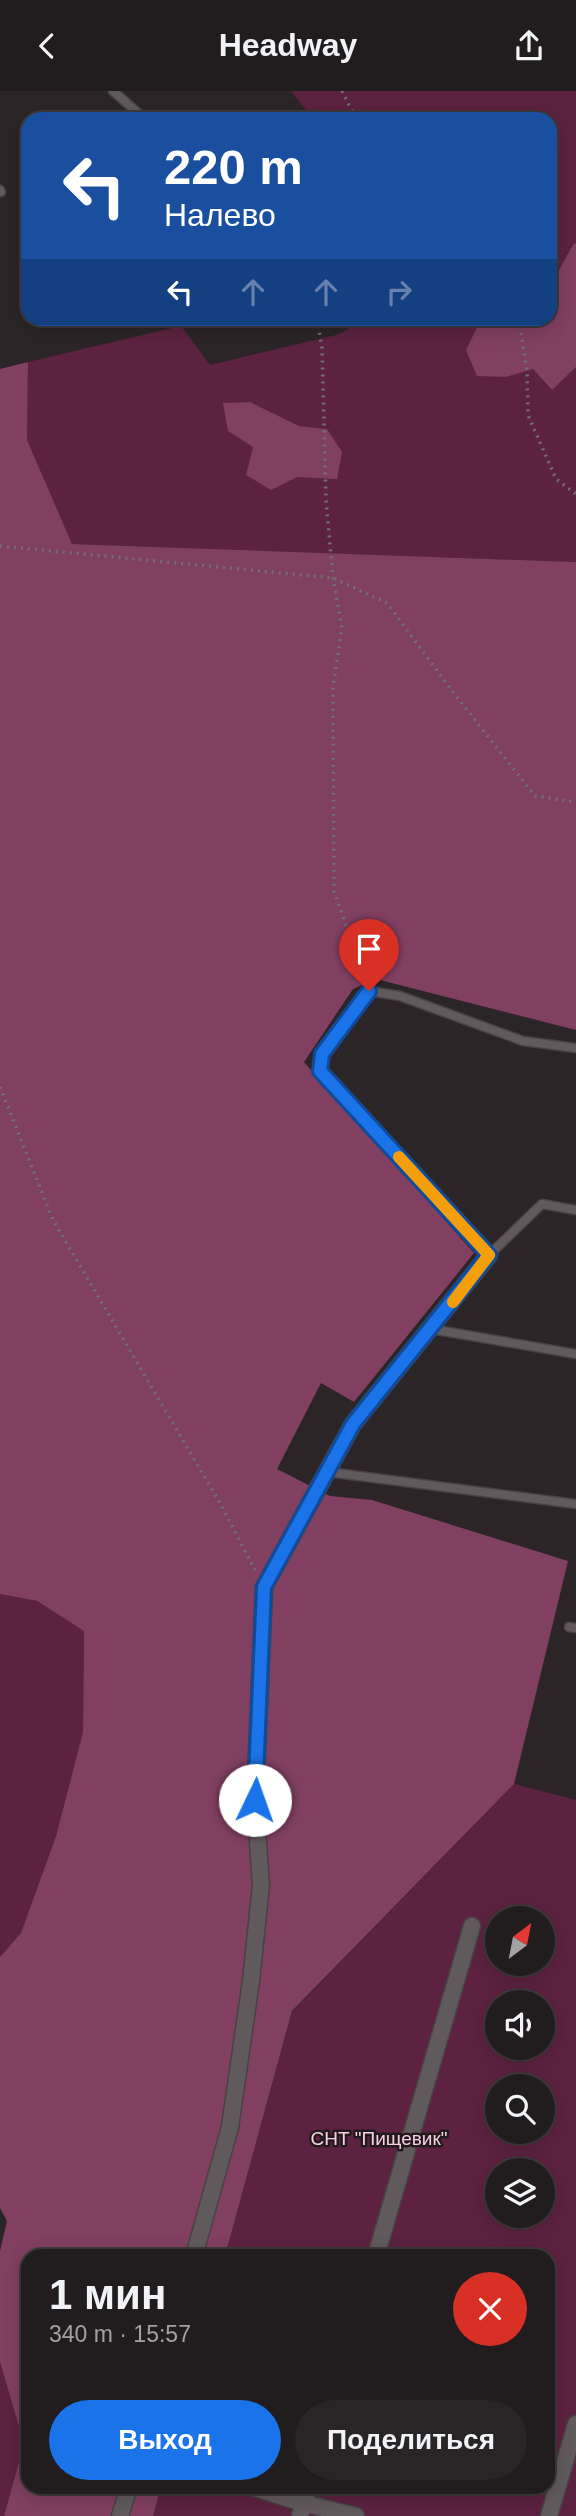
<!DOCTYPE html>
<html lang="ru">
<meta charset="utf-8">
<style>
:root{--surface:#211c1e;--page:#292527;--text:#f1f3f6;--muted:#a2a1a4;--line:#3e3a3c;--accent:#1a73e8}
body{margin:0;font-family:Helvetica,sans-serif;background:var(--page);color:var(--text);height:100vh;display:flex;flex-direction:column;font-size:26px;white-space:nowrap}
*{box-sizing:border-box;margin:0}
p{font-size:23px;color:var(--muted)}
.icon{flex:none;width:38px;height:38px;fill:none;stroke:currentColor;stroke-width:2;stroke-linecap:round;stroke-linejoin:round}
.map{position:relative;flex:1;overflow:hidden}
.side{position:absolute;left:21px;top:2158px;width:534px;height:245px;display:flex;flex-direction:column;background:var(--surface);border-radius:21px;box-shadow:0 4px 18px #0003,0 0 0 2px var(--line)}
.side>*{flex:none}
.banner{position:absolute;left:21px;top:21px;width:536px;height:214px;border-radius:21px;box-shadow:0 4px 18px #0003,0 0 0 2px var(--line);background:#1a4fa0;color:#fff;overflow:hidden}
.needle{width:46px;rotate:32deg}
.buttons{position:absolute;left:485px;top:1815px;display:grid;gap:14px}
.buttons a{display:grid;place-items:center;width:70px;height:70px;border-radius:50%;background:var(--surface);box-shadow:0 4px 18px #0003,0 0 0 2px var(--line);font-size:35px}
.pin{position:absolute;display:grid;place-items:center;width:60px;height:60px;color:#fff;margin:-72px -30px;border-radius:50% 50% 50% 0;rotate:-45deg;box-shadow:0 0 7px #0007}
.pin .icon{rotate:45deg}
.me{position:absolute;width:77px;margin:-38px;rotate:3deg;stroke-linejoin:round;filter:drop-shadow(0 0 5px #0008)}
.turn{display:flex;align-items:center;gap:24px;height:147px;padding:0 28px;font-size:32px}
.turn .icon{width:91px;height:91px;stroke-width:2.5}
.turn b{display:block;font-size:49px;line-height:60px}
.lanes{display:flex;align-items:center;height:66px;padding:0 28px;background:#0003;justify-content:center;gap:35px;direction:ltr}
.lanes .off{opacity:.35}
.round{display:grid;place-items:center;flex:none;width:74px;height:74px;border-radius:37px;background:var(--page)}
.overview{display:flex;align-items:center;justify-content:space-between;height:119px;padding:0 28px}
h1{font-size:42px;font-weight:700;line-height:52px}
.button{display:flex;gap:14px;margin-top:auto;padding:14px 28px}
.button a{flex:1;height:80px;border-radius:42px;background:var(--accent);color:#fff;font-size:28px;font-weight:700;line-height:80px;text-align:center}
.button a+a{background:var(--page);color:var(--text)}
header{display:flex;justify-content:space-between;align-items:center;height:91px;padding:0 28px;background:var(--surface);font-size:32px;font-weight:700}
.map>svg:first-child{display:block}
</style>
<header><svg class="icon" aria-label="back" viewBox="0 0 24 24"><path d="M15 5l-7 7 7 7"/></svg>Headway<svg class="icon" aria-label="share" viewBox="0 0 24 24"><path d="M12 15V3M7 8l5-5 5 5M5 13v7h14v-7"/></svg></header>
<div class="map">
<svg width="576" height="2425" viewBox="0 0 576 2425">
<rect width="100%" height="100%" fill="#2c2528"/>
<!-- green -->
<g fill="#5d2241" fill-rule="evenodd">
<path d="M291,0h285v152l-4,1 -13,26 -9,10v-161h-237z"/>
<path d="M365,228h116l-15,31 40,27 27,-8 19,21 24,-23v195l-504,-18 -46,-104 2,-78 153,-36 29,39 130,-31zM250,311l49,24 28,3 -81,46 7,-28z"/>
<path d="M0,1503l37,7 47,30 -1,101 -27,104 -35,97 -21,24z"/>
<path d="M514,1693l62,16v716h-423l8,-29h387v-231h-323l67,-244zM497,1827h45v45h-45zM497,1911h45v45h-45zM497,1995h45v45h-45zM497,2079h45v45h-45z"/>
<path d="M0,2271l24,82 -20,72h-4z"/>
</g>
<!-- forest -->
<g fill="#813f61">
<path d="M576,152v124l-24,23 -19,-21 -27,8 -29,-1 -11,-26 15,-31h69v-39l9,-10 14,-26z"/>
<path d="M28,271l-1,78 45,104 504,18v468l-200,-51 -23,10 -49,73 170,191 -120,149 -33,-19 -44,86 53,27 42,4 196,61 -54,223 -222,227 -67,245h-197v231h133l-8,29h-149l20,-72 -24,-82v-111l7,-30 -7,-13v-251l21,-24 35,-97 27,-104 1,-101 -47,-30 -37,-7v-1225z"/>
<path d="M250,311l49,24 28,3 15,23 -5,27 -40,-2 -26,13 -25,-15 7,-28 -25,-16 -5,-28z"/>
</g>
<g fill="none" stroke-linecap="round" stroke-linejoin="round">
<defs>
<g id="service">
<path d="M113,0l32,28"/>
<path d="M0,99l1,2"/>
<path d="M576,957l-53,-7 -123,-45 -31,-5 -47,63 -2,17 169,184 53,-51 34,6"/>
<path d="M431,1238l145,25"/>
<path d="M328,1381l248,32"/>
<path d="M569,1536l7,1"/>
</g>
<g id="minor">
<path d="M194,2165l36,-129 21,-146 10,-96 -6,-85 9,-213 89,-163 136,-169"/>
<path d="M376,2165l96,-330"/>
<path d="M252,2396l51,16 53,13"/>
<path d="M120,2425l9,-29"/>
<path d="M300,2425l8,-29"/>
<path d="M549,2425l27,-92"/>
</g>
</defs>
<!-- service casing -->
<use href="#service" stroke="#474244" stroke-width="11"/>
<!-- minor casing -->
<use href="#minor" stroke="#474244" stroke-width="19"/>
<!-- path -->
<g stroke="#746e71" stroke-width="3.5" stroke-dasharray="2 5" stroke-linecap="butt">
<path d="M342,0l14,28"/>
<path d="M317,228l5,28 4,153 7,78 9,50 -9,59 1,204 31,88"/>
<path d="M519,228l8,52 1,44 28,64 20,15"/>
<path d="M0,455l333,32 54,25 69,93 79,100 41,6"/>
<path d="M0,996l53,133 167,283 35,67"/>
</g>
<!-- service -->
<use href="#service" stroke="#615a5d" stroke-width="8"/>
<!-- minor -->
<use href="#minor" stroke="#615a5d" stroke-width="16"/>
</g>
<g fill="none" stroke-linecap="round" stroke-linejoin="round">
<defs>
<path id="route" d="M255,1709l9,-213 89,-163 136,-169 -169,-184 2,-17 47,-63"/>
</defs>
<!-- route casing -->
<use href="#route" stroke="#114b97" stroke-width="18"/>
<!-- route -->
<use href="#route" stroke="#1a73e8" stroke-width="12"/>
<!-- slow -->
<path stroke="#f59e0b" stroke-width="12" d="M399,1066l90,98 -36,47"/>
</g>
<g text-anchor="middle" stroke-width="5" stroke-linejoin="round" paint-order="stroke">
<!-- park labels -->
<g font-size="19" fill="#f9cfe2" stroke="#221b1e">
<text x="379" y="2054">СНТ "Пищевик"</text>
</g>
</g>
</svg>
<div class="buttons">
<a><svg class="needle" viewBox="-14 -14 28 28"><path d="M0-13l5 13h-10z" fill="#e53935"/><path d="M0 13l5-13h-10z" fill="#a2a1a4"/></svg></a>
<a><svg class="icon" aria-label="sound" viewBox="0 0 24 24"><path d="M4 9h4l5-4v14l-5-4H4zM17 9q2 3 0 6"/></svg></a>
<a><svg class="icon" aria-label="search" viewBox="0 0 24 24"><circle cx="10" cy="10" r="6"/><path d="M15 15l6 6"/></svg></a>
<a><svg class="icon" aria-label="layers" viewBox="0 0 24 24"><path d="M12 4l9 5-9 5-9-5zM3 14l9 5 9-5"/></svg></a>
</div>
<div class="pin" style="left:369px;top:900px;background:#d93025"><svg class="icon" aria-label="arrive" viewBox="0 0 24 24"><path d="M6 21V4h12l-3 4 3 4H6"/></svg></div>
<svg class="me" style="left:255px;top:1709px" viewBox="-20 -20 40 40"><circle r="19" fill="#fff"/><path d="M0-13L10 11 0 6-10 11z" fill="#1a73e8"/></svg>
<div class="banner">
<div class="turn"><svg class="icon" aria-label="left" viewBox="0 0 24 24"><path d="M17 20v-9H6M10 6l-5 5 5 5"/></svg><div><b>220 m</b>Налево</div></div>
<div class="lanes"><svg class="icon" aria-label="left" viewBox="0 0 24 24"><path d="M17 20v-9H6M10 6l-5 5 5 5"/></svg><svg class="icon off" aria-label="ahead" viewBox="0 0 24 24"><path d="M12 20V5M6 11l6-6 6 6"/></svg><svg class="icon off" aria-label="ahead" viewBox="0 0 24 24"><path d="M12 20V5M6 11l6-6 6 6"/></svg><svg class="icon off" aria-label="right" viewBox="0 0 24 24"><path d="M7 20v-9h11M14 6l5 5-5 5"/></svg></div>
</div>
<section class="side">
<div class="overview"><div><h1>1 мин</h1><p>340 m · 15:57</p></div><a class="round" style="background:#d93025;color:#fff"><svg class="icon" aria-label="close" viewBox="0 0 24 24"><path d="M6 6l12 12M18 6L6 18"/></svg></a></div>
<div class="button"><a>Выход</a><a>Поделиться</a></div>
</section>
</div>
